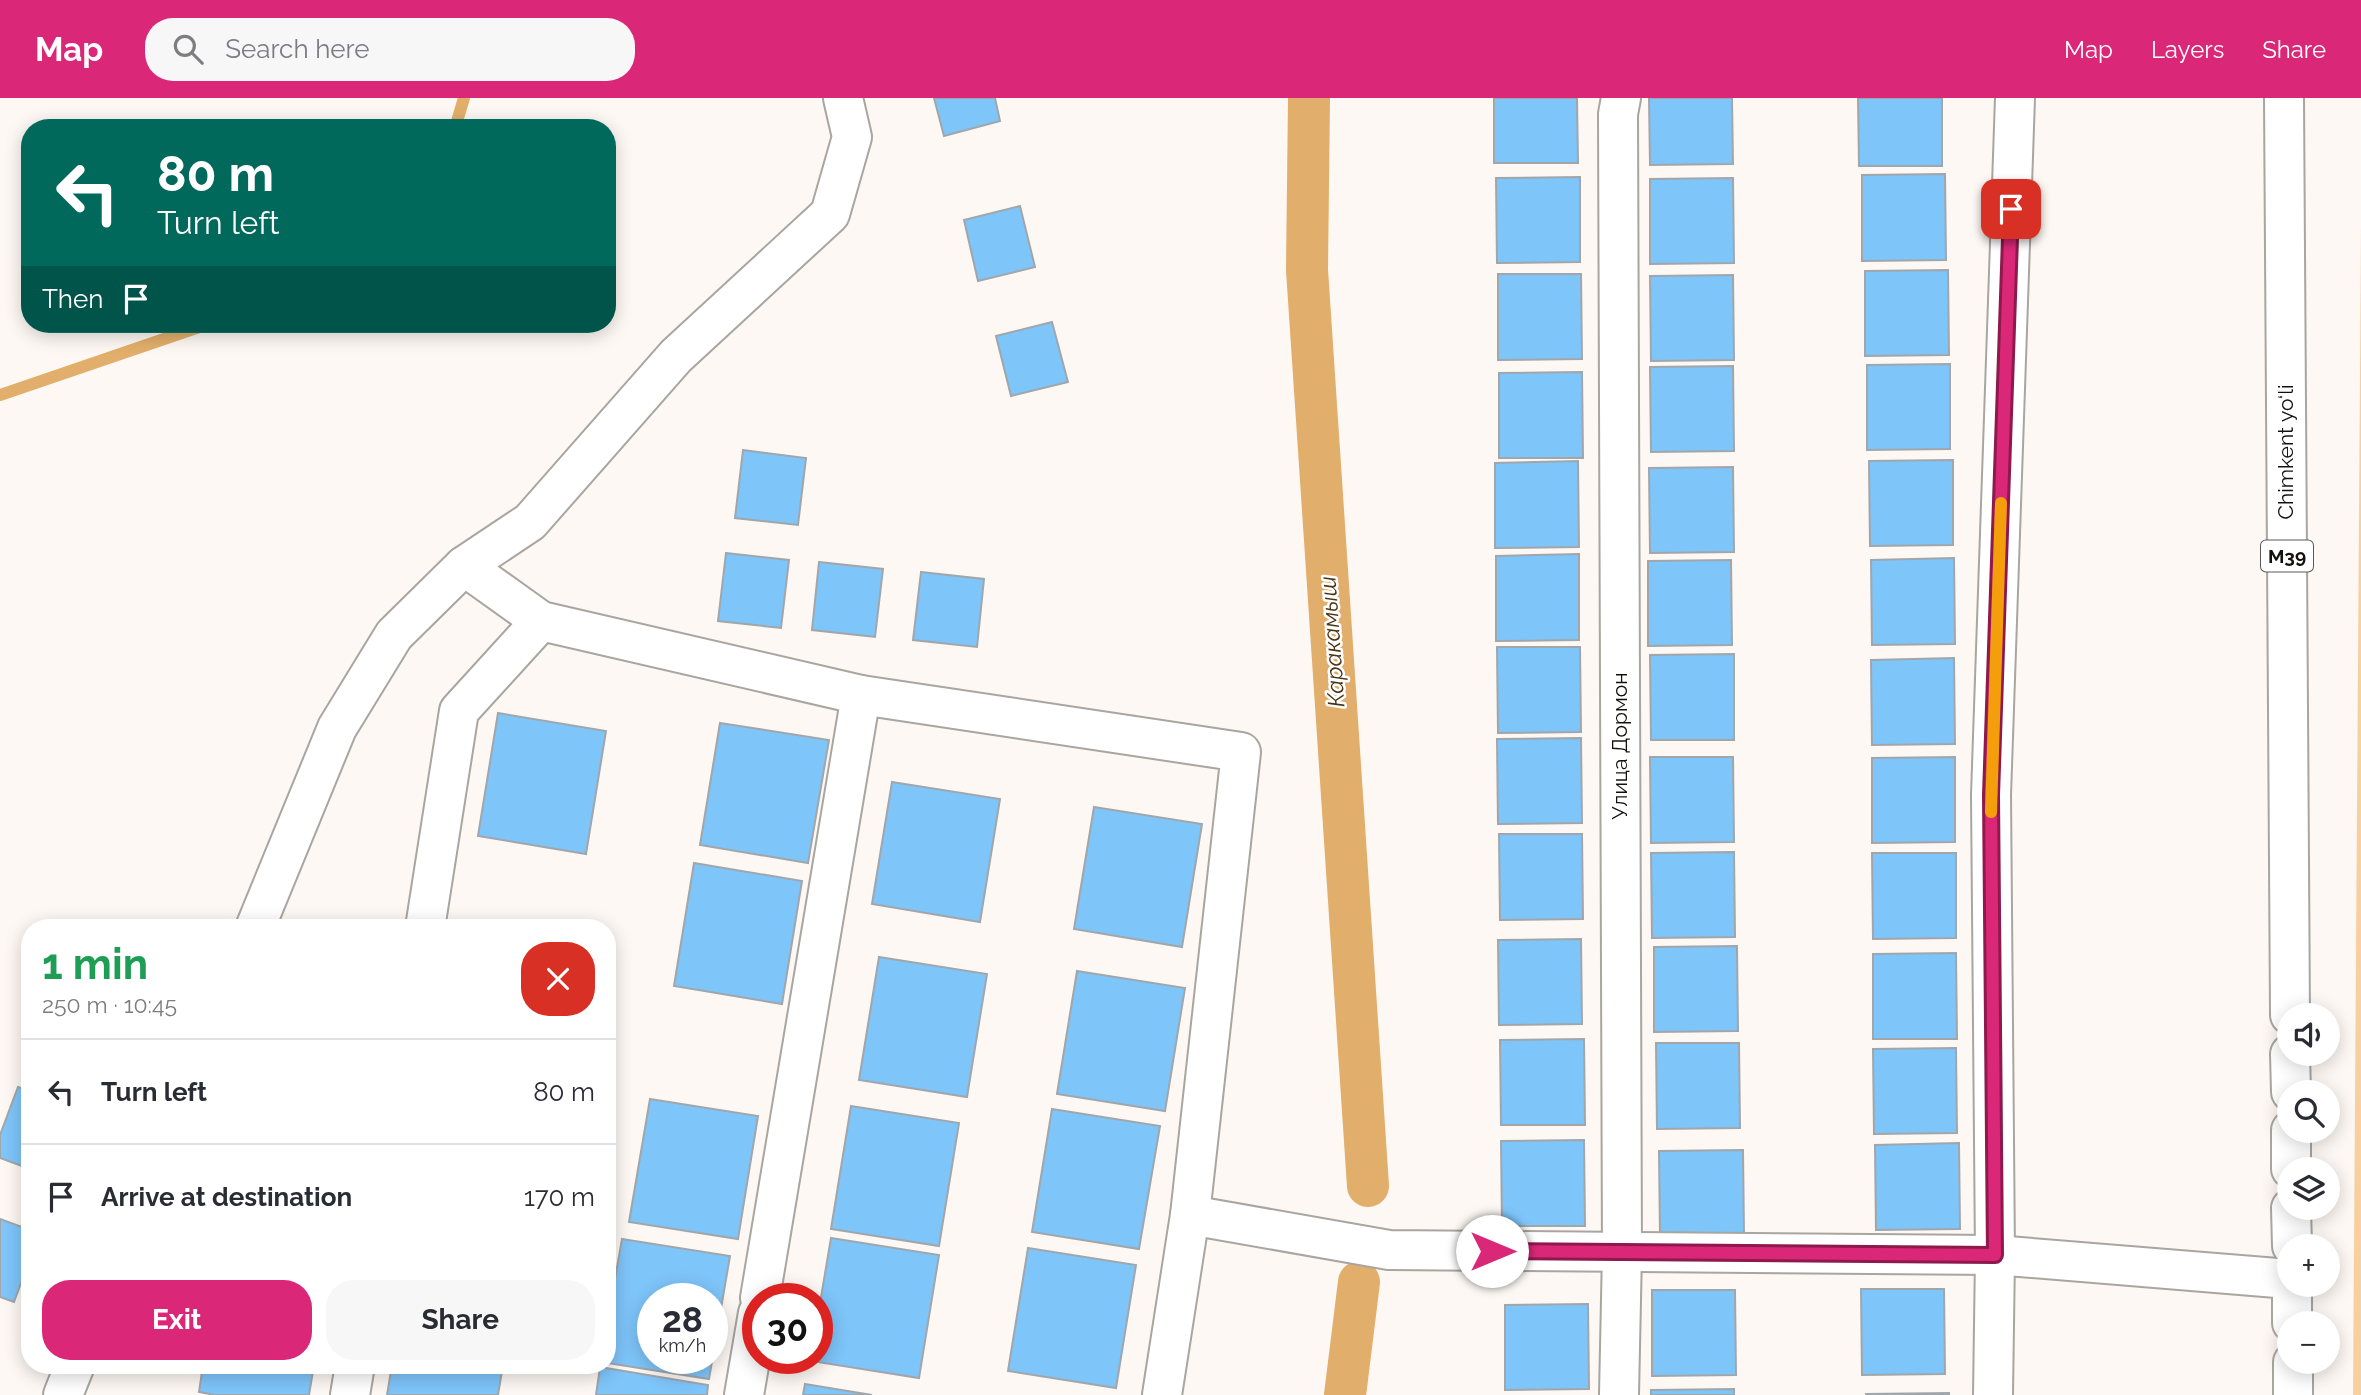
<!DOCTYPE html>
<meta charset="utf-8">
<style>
:root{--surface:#fff;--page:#f7f7f7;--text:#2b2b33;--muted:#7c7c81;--line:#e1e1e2;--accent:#db2777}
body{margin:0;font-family:Raleway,sans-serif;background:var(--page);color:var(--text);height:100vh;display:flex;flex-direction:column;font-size:26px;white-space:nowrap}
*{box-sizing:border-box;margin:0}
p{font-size:23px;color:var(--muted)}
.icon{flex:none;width:38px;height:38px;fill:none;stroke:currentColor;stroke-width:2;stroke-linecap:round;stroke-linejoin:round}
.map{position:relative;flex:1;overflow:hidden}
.details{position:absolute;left:21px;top:821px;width:595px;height:455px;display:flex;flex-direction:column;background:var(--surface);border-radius:28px;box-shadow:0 4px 18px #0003}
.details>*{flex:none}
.top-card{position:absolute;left:21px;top:21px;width:595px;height:214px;border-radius:28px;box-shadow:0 4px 18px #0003;background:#00695c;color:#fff;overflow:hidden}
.fabs{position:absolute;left:2277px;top:905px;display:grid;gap:14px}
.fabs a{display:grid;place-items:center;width:63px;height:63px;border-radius:50%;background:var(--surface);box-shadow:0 4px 18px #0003;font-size:35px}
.speed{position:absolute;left:637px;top:1185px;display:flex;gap:14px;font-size:35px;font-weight:700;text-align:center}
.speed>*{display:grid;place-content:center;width:91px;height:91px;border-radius:50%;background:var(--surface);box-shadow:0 4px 18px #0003;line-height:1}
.speed small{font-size:18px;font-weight:400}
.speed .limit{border:10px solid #d22;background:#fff;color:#111}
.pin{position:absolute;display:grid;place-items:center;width:60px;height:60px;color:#fff;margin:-30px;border-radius:14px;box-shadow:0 4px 10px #0006}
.me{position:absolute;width:77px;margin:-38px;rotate:90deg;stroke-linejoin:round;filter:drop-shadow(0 0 5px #0008)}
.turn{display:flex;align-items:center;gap:24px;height:147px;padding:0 21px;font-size:32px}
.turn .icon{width:91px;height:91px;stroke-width:2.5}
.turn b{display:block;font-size:49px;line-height:60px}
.then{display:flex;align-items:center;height:66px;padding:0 21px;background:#0003;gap:14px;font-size:26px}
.round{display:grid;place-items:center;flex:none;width:74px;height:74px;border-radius:28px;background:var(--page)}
.overview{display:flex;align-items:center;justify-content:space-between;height:119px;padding:0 21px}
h1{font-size:42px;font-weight:700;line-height:52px;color:#1e9e55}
.primary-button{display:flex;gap:14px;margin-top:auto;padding:14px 21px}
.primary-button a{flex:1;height:80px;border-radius:28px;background:var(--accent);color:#fff;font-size:28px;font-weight:700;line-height:80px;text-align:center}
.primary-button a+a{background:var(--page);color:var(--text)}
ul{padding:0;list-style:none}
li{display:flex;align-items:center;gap:21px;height:105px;padding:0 21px;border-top:2px solid var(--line)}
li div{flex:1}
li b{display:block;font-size:26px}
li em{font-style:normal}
header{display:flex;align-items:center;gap:42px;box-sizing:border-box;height:98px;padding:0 35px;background:var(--accent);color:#fff}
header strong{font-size:33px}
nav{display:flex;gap:38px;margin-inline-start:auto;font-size:24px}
.search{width:490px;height:63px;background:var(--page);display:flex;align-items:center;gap:18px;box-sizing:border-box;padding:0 24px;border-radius:28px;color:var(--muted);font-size:26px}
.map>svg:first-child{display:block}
</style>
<header>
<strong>Map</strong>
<div class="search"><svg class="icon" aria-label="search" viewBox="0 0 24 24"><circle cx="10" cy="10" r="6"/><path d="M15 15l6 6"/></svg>Search here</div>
<nav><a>Map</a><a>Layers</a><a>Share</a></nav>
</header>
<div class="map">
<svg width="2361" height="1297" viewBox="0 0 2361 1297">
<rect width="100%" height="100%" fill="#fdf8f3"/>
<!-- green -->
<path fill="#f8d0a0" d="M2361,127v1170h-8z"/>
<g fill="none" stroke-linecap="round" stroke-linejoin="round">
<!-- stream -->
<g stroke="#e2ae6b" stroke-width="12">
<path d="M455,30l9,-30"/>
<path d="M0,297l208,-71"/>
</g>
<!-- canal -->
<g stroke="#e2ae6b" stroke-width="42">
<path d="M1309,0l-2,172 61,916"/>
<path d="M1345,1297l14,-113"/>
</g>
</g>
<!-- building -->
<g fill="#7ec5fa" stroke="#a1a6ab" stroke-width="2" fill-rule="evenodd">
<path d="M934,0h61l5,23 -56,15z"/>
<path d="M1494,0h83l1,65h-84z"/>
<path d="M1649,0h83l1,66 -83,1z"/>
<path d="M1858,0h84v68h-83z"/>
<path d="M1945,76l1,86 -84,1v-86z"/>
<path d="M1580,79v85l-83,1 -1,-85z"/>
<path d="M1733,80l1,85 -84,1v-85z"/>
<path d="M1020,108l15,61 -57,14 -14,-61z"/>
<path d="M1948,172l1,85 -84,1v-85z"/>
<path d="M1498,176h83l1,85 -84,1z"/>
<path d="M1733,177l1,85 -83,1 -1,-85z"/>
<path d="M1052,224l16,60 -57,14 -15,-60z"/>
<path d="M1950,266v85l-83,1v-85z"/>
<path d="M1733,268l1,85 -83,1 -1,-85z"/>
<path d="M1582,274l1,86h-84v-85z"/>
<path d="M743,352l63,8 -8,67 -63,-7z"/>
<path d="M1953,362v85l-83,1 -1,-85z"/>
<path d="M1578,363l1,86 -84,1v-85z"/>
<path d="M1733,369l1,85 -84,1 -1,-85z"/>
<path d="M726,455l63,7 -8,68 -63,-7z"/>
<path d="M1579,456v86l-83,1v-85z"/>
<path d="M1954,460l1,86 -83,1 -1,-85z"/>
<path d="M1731,462l1,85 -84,1v-85z"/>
<path d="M819,464l64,7 -8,68 -63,-7z"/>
<path d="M921,474l63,7 -7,68 -64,-7z"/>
<path d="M1497,549h83l1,85 -83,1z"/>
<path d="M1734,556v86h-83l-1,-85z"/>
<path d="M1954,560l1,86 -83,1 -1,-85z"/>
<path d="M498,615l108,18 -20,123 -108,-18z"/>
<path d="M720,625l109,17 -21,123 -108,-18z"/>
<path d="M1581,640l1,85 -84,1 -1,-85z"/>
<path d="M1650,659h83l1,85 -83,1z"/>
<path d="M1955,659v85l-83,1v-85z"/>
<path d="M892,684l108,17 -20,123 -108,-18z"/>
<path d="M1094,709l108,17 -20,123 -108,-18z"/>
<path d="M1499,736h83l1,85 -83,1z"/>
<path d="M1734,754l1,85 -83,1 -1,-85z"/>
<path d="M1872,755h84v85l-83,1z"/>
<path d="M694,765l108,18 -20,123 -108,-18z"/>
<path d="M1581,841l1,85 -83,1 -1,-85z"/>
<path d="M1737,848l1,85 -84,1v-85z"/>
<path d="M1956,855l1,86h-84v-85z"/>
<path d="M879,859l108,17 -20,123 -108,-17z"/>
<path d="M1077,873l108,17 -20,123 -108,-17z"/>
<path d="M1584,941l1,86h-84l-1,-85z"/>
<path d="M1656,945h83l1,85 -83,1z"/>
<path d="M1956,950l1,85 -83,1 -1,-85z"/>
<path d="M18,989l12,4v78l-30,-11v-23z"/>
<path d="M650,1001l108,17 -20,123 -109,-17z"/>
<path d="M851,1008l108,17 -20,123 -108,-17z"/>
<path d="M1052,1011l108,17 -21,123 -107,-17z"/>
<path d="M1584,1042l1,86h-83l-1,-85z"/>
<path d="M1959,1045l1,86 -84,1 -1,-85z"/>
<path d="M1743,1052l1,85 -84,1 -1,-85z"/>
<path d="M0,1121l30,11v29l-16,43 -14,-5z"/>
<path d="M831,1140l108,17 -20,123 -108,-17v-3h6v-37z"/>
<path d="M622,1141l108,17 -21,123 -102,-16v-38zM653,1200h59v60h-59z"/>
<path d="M1028,1150l108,17 -20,123 -108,-17z"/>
<path d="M1861,1191h83l1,85 -83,1z"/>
<path d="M1652,1192h83l1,85 -84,1z"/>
<path d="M1588,1206l1,85 -84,1v-85z"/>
<path d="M203,1267h111l-5,30h-94l-16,-3z"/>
<path d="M392,1267h111l-5,30h-111z"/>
<path d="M600,1269l108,18 -1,10h-111z"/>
<path d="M805,1286l67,11h-69z"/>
<path d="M1734,1291v6h-83v-5z"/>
<path d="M1949,1295v2h-83v-1z"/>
</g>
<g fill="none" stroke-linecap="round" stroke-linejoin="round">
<defs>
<g id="street">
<path d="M464,468l77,55 320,74 380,57 -51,463 -28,180"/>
<path d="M255,830l82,-200 57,-93 70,-69 66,-44 146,-166 154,-142 22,-77 -9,-39"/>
<path d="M425,830l34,-217 82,-90"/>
<path d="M1190,1117l199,35 606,5 294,24"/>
<path d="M760,1200l101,-603"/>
<path d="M63,1297l12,-30"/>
<path d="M350,1297l5,-30"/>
<path d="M744,1297l14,-82"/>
<path d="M1619,1297l3,-143 -4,-1138 3,-16"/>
<path d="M1993,1297l2,-140 -4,-460 24,-697"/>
</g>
<g id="highway">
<path d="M2284,0l6,917"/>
<path d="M2290,956l1,38"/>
<path d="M2291,1032v39"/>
<path d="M2291,1110l1,38"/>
<path d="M2292,1186v39"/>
<path d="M2293,1264v33"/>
</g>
</defs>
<!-- street casing -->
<use href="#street" stroke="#a9a5a0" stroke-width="42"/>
<!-- highway casing -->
<use href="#highway" stroke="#a9a5a0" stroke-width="42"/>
<!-- street -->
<use href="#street" stroke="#fff" stroke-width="38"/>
<!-- highway -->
<use href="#highway" stroke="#fff" stroke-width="38"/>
</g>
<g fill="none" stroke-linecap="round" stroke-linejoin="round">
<defs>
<path id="route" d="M1492,1153l503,4 -4,-460 20,-586"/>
</defs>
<!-- route casing -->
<use href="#route" stroke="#8e194d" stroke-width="18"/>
<!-- route -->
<use href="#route" stroke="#db2777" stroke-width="12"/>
<!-- slow -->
<path stroke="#f59e0b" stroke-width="12" d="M1991,714l10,-309"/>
</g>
<g text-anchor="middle" stroke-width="5" stroke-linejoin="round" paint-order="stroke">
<!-- shield labels -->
<rect fill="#fff" stroke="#595857" stroke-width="2" x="2261" y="442.5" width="52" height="31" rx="5"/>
<g font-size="19" font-weight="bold" fill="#12110f">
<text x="2287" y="465">M39</text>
</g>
<!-- street labels -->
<g font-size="21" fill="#12110f" stroke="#fff">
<text transform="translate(2286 354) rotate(-90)" y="7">Chimkent yo‘li</text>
<text transform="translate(1620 648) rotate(-90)" y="7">Улица Дормон</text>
</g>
<!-- water labels -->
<g font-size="23" font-style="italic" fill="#4a3417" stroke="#fff">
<text transform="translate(1332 544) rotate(-94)" y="8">Каракамыш</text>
</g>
</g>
</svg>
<div class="fabs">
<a><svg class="icon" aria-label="sound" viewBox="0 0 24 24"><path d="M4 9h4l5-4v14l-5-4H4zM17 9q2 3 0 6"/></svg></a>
<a><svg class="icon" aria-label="search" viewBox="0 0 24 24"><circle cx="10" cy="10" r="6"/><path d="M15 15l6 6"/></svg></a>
<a><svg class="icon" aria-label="layers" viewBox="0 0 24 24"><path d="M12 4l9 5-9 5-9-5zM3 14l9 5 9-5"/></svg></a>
<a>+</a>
<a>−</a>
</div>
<div class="speed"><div>28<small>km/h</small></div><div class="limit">30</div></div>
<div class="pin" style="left:2011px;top:111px;background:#d93025"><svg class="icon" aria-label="arrive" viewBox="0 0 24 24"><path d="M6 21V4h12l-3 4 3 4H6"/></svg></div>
<svg class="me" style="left:1492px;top:1153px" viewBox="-20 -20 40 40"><circle r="19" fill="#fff"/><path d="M0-13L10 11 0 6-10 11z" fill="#db2777"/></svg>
<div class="top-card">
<div class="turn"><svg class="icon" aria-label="left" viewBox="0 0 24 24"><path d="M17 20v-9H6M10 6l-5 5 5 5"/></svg><div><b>80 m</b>Turn left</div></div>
<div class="then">Then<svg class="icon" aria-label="arrive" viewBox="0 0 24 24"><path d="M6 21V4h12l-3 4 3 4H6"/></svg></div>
</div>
<section class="details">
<div class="overview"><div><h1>1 min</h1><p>250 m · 10:45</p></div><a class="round" style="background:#d93025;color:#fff"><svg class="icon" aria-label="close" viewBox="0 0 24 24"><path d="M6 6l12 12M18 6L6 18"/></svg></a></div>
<ul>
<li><svg class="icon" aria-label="left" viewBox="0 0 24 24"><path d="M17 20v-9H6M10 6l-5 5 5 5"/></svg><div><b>Turn left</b></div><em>80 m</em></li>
<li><svg class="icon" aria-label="arrive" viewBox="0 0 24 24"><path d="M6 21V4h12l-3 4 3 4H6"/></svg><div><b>Arrive at destination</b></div><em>170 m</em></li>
</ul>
<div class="primary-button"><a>Exit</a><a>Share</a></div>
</section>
</div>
